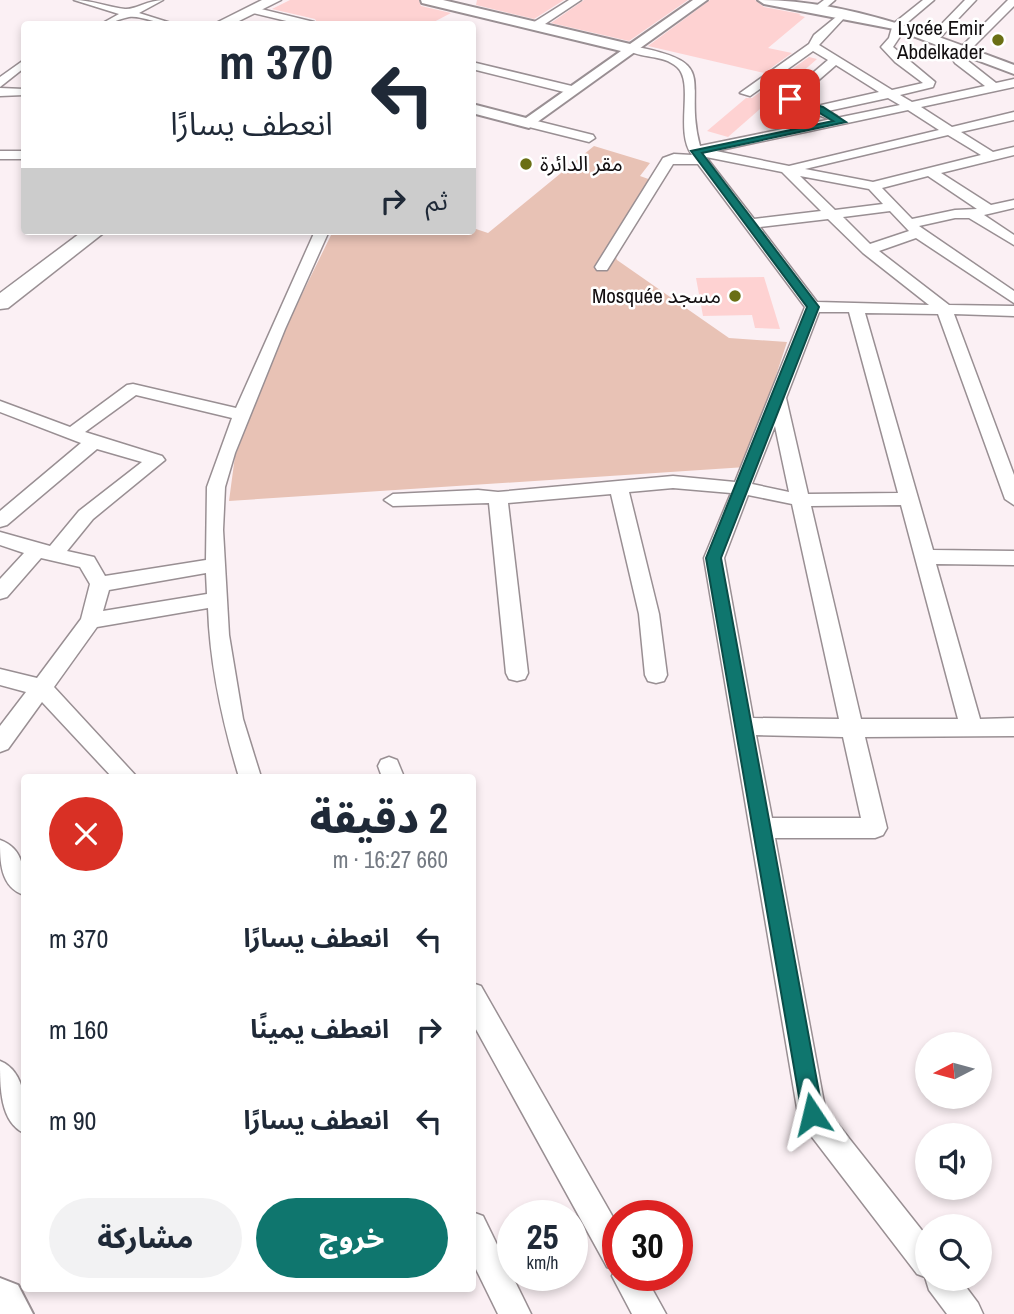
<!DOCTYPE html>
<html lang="ar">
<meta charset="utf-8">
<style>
:root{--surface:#fff;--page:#f2f2f3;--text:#1f2937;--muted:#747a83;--accent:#0f766e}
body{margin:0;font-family:"Archivo Narrow","Noto Sans Arabic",sans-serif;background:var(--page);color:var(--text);direction:rtl;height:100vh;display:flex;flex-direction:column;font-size:26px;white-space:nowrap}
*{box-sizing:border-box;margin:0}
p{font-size:23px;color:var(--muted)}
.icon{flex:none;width:38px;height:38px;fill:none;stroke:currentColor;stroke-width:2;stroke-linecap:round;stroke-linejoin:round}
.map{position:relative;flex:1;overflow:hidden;direction:ltr}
.details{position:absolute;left:21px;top:774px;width:455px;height:518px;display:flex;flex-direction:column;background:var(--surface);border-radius:7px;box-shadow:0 4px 10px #0003;direction:rtl}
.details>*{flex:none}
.top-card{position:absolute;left:21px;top:21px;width:455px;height:214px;border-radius:7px;box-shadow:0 4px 10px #0003;direction:rtl;background:#fff;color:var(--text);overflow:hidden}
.needle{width:46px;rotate:264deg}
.buttons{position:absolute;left:915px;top:1032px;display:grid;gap:14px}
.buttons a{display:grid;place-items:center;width:77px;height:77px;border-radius:50%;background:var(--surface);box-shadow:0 4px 10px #0003;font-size:35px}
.speed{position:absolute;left:497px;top:1200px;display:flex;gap:14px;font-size:35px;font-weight:700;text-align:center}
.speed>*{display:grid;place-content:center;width:91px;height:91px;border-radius:50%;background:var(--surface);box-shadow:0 4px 10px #0003;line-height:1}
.speed small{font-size:18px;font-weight:400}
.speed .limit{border:10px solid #d22;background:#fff;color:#111}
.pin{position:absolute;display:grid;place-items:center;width:60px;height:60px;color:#fff;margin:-30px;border-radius:14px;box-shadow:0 4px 10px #0006}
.me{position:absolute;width:77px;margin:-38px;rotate:350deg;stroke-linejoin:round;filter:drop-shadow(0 0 5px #0008)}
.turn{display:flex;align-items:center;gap:24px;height:147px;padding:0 28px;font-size:32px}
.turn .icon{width:91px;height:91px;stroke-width:2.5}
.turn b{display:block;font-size:49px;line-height:60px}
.then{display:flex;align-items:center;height:66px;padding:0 28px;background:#0003;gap:14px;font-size:26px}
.round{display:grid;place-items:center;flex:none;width:74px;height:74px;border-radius:37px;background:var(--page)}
.head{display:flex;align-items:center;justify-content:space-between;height:119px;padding:0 28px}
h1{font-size:42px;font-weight:800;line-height:52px}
.primary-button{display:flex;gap:14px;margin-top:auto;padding:14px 28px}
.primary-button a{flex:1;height:80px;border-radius:42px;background:var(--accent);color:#fff;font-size:28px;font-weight:800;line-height:80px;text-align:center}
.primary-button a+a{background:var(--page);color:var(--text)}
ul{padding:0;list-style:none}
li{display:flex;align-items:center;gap:21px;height:91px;padding:0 28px}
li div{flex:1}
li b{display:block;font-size:26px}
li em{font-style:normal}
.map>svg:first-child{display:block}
</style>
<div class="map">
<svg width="1014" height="1314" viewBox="0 0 1014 1314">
<rect width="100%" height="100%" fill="#fbf0f4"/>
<!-- green -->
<path fill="#e8c2b5" d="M594,146l56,17 -10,13 14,5 -41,69 4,10 112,78 58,4 -41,125 -517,34 6,-45 48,-123 50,-102h139l1,-3 15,5z"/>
<!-- building -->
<g fill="#fed2d2">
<path d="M290,0h129l2,6 30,7 -21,11h-112l-3,-5 -43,-10z"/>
<path d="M477,0h87l-30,19 -58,-14z"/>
<path d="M584,0h104l-59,41 -78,-18z"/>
<path d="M710,0h45l9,7 37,7 -2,1 6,2 -37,31 24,5 -28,20 -116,-27z"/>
<path d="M809,57l8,2 -89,78 -21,-6 39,-33h6z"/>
<path d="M764,277l16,52 -25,-1 -3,-13 -49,1 -7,-38z"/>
</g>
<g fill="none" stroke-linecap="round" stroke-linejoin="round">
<defs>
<g id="minor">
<path d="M74,0c18,0 33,7 51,9 9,1 24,-9 38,-9l-24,13 35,11c-14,1 -34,-9 -45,-7 -11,2 -17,7 -28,7l18,-10z"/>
<path d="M569,0h12l-42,28h-8v-4z"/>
<path d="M824,0h11l-15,13h-8v-4z"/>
<path d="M923,0h11l-32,27 -3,11 -6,9 42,35 -2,5 -33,8 12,7 73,-16 -30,-23 -4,-6 57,-57h6v6l-51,51 33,26 18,-4v8l-93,20 31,20 62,-15v8l-53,12 32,20 21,-5v8l-73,18 50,32 23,-5v8l-30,7 30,20v10l-45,-27h-14l-36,8 95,65v12l-98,-65 -37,13 70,54 65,1v10l-60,-2 60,161v30l-9,-6 -67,-185 -73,-1 68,237 81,1v14l-78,-1 44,155 34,-1v18l-149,1 22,91 -4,7 -8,3h-100l50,270 103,130v41h32l18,24 5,11h-36l-18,-24 -4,-13 -8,-3 -115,-150 -4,-10 -94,-556 27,-65 -58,-5 -44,4 30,122 8,61 -3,6 -8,2 -8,-2 -3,-6 -6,-61 -28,-120 -103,9 20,170 -3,6 -8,2 -8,-2 -3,-6 -17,-170 -96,3 -9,-6 9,-6 85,-4 20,2 175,-16 62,6 70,-175 -107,-143h-25l-66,106h-10l-2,-3 68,-109 11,-4 18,1c-18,-24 3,-72 -15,-88 -14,-13 -37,-8 -51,-18l6,-3c92,17 50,33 68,100l200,-41 -12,-7 -60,13 9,5 -6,4 -45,-18v-6l42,-36 -15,-9 -63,45 -10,-3 69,-49 5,-9 27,-22 5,3 -27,29 73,45 31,-7 -28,-21 -14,-15 8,-9 4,-14zM836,65l43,27 -62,14 -19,-8zM908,110l31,20 -150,36 -73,-15zM948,135l33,20 -108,27 -68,-13zM706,157l76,15 39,39 -67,8zM800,176l69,13 14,15 -48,6zM928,176l49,33 -22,1 -43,9 -30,-31zM890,211l19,20 -39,13 -27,-27zM828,219l35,34 66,52 -112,-3 -57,-75zM819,312h30l49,181 -90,1 -22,-96zM775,426l14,66 -37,-8zM748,495l44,9 47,215 -86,-1 -29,-160zM901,505l57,214h-97l-50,-213zM756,735l87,2 18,81h-89z"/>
<path d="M965,0h11l-38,40h-8v-4z"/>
<path d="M253,7l61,15 1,2h-16l-50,-12v-4z"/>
<path d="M24,60v8l-24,19v-10z"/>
<path d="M472,62l104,25 2,3 -6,4 -100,-25z"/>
<path d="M0,88l24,1v6l-24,1z"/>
<path d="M529,119l64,16 2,3 -6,4 -64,-16v-6z"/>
<rect x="0" y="151" width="24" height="8"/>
<path d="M315,231h14l-44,98 -50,124 -10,34 -2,43 6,105 14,84 18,58h-22c-17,-56 -29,-111 -31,-169l-111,19 -43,60 83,90h-25l-70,-75 -34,47 -8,3v-26l26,-34 -26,-7v-16l37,9 44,-59 9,-35 -10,-17 -39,-9 -34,39 -7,2v-20l24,-26 -24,-8v-13l50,14 29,-35 63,-49 -45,-13 -90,76 -7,2v-16l81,-68 -81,-31v-11l70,26 57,-42 6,-1 103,24zM136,395l96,23 -25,69 -1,73 -101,16 -11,-19 -27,-6 26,-32 72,-59 -3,-4 -77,-24zM206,573l1,21 -104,17 6,-21z"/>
<path d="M389,757l8,3 7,17h-22l-4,-11 3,-6z"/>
<path d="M0,840c25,9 24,32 24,55 -24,-8 -24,-34 -24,-55z"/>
<path d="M472,983l9,3 137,240v50h27l21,38h-34l-20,-38 3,-6 -8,-3 -135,-245z"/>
<path d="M0,1061c27,11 26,48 24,72 -24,-11 -24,-46 -24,-72z"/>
<path d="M472,1212l11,4 48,98h-33l-26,-53z"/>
</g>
<g id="tertiary">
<path d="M421,0h22l187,44 63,-44h14l-178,128 -57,-15v-9l54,14 95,-67 -199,-48z"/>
<path d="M758,0c89,0 174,34 256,65v9l-120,-45 -130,-25z"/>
</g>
<g id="secondary">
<path d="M262,0h19l-48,24h-19z"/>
<path d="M83,231h23l-98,77 -8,1v-16z"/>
</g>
<path id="primary" d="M0,1278l18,7 15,29h-33z"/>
</defs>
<!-- minor casing -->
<use href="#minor" stroke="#998f93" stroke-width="3"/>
<!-- tertiary casing -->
<use href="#tertiary" stroke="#998f93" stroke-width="4"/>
<!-- secondary casing -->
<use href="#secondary" stroke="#998f93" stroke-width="3"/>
<!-- primary casing -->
<use href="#primary" stroke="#998f93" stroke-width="4"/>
<!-- minor -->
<use href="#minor" fill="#fff" fill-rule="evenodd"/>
<!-- tertiary -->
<use href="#tertiary" fill="#fff" fill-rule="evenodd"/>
<!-- secondary -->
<use href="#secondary" fill="#fff" fill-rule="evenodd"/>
<!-- primary -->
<use href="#primary" fill="#fff" fill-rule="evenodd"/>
</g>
<!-- route -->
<path fill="#0f766e" stroke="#0a4d48" stroke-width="2" d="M790,97l33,10 23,15 -144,31 117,154 -98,251 102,556 -3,8 -8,3 -7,-3 -3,-8 -96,-556 101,-251 -116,-156 142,-30 -17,-10 -29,-10v-4z"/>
<!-- markers -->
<g fill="#6a6f14" stroke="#fff" stroke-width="2.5">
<circle cx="998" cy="40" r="7"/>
<circle cx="526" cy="164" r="7"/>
<circle cx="735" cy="296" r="7"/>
</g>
<g text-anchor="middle" stroke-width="5" stroke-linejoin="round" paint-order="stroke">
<!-- far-poi labels -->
<g font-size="21" fill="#130f11" stroke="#fff" text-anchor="end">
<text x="984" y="35">Lycée Emir<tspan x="984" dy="24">Abdelkader</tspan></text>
<text x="540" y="171" text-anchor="start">مقر الدائرة</text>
<text x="721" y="303">Mosquée مسجد</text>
</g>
</g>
</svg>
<div class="buttons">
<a><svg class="needle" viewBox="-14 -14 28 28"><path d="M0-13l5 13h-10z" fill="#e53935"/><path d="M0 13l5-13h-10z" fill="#747a83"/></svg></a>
<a><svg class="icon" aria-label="sound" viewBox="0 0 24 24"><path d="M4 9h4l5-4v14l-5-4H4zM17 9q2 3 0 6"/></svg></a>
<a><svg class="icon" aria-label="search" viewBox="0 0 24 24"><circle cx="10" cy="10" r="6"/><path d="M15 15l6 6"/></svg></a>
</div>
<div class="speed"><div>25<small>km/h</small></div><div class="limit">30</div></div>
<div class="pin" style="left:790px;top:99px;background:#d93025"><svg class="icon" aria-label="arrive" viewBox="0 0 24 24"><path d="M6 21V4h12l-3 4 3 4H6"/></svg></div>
<svg class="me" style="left:812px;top:1114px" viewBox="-20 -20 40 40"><path d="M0-17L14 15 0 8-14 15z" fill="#0f766e" stroke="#fff" stroke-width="4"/></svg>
<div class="top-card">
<div class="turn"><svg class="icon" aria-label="left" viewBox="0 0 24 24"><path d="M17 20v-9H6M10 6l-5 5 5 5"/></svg><div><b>370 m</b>انعطف يسارًا</div></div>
<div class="then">ثم<svg class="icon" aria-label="right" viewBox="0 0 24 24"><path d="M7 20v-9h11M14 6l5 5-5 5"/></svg></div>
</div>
<section class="details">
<div class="head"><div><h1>2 دقيقة</h1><p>660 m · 16:27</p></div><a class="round" style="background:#d93025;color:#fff"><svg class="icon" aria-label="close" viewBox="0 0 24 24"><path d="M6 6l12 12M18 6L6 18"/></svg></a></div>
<ul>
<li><svg class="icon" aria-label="left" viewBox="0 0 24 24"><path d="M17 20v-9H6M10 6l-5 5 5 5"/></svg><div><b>انعطف يسارًا</b></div><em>370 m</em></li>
<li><svg class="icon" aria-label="right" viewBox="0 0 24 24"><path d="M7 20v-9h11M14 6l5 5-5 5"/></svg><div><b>انعطف يمينًا</b></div><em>160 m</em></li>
<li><svg class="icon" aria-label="left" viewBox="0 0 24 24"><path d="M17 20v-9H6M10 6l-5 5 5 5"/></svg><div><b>انعطف يسارًا</b></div><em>90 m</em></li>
</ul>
<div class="primary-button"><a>خروج</a><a>مشاركة</a></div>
</section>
</div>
